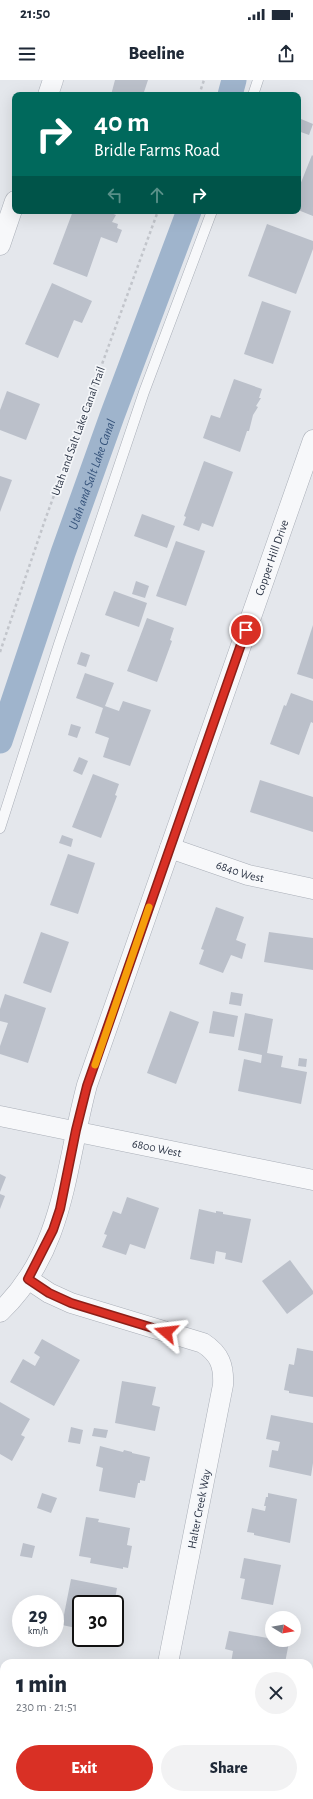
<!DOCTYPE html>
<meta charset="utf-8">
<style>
:root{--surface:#fff;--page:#f2f2f3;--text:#1f2937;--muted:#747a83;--accent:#d93025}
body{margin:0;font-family:"Alegreya Sans",sans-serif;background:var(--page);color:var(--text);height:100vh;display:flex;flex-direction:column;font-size:15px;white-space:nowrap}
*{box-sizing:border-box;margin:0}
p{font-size:13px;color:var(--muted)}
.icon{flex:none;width:22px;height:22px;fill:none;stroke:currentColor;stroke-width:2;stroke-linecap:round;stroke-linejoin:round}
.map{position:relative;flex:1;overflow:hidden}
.side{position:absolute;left:0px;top:1579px;width:313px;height:140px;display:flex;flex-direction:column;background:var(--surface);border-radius:12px 12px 0 0;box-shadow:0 4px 16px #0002}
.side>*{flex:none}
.hud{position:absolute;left:12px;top:12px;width:289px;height:122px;border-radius:8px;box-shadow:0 4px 16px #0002;background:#00695c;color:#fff;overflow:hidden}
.needle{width:26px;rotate:101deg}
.fabs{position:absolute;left:265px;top:1531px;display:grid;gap:8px}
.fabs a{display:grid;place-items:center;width:36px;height:36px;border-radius:50%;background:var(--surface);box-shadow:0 4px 16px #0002;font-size:20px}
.speed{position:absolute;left:12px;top:1515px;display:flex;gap:8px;font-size:20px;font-weight:700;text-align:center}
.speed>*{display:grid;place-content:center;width:52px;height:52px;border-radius:50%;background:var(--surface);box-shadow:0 4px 16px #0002;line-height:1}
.speed small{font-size:10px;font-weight:400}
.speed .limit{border:2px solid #111;border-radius:6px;background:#fff;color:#111}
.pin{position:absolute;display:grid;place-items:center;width:34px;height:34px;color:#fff;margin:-17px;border:2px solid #fff;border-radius:50%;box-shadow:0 1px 4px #0007}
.me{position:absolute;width:44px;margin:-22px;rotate:287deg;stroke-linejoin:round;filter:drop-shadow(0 0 3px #0008)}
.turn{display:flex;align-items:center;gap:14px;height:84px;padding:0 16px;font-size:18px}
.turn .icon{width:52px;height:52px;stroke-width:2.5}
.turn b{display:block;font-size:28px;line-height:34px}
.lanes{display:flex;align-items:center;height:38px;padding:0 16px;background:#0003;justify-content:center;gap:20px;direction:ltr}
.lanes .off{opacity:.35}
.round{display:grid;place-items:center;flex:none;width:42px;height:42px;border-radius:21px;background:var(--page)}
.head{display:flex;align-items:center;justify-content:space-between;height:68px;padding:0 16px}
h1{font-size:24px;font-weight:800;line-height:30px}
.primary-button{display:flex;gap:8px;margin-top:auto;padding:8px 16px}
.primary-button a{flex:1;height:46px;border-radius:24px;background:var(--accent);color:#fff;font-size:16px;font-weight:800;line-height:46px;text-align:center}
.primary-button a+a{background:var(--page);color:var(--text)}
.status{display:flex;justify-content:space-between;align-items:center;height:28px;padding:0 20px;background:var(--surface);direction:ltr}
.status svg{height:11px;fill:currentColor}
header{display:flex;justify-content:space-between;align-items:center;height:52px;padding:0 16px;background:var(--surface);font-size:18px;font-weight:800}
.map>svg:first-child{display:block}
</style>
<div class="status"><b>21:50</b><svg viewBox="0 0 49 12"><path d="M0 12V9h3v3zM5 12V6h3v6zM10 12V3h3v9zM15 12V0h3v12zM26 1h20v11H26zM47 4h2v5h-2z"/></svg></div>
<header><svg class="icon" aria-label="menu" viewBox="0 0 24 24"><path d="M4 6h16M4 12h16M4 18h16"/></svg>Beeline<svg class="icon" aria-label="share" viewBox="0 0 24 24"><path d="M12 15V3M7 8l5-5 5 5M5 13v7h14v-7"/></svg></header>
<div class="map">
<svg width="313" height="1719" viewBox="0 0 313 1719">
<rect width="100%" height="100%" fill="#e4e7ec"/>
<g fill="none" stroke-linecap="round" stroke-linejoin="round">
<!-- canal -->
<g stroke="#9fb4cc" stroke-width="25">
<path d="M230,15l4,-15"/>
<path id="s1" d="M0,661l63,-188 49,-137 77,-205"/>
</g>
</g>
<!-- building -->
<g fill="#bbc0ca">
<path d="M115,0h33l-5,15h-32z"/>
<path d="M301,39l12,5 -4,11 -11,-4z"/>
<path d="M312,75l1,1v60l-15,-6v-20z"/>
<path d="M73,131h33l10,4 -4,7 6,2 -1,4 5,2 -5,13 -16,-6 -14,40 -34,-13z"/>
<path d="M267,144l46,17v8l-17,45 -48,-18z"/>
<path d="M52,203l40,18 -10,22 -8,-3 -16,38 -33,-14z"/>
<path d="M262,221l29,10 -18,53 -29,-10z"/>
<path d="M234,299l28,10 -3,9h2l-5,8 2,1 -5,8 -4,16h-2l-7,21 -37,-14 8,-23 9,3z"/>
<path d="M7,311l33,13 -14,36 -26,-10v-20z"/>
<path d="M204,381l29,11 -20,55 -11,-4 -3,8 -16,-6 3,-8 -2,-1z"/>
<path d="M0,396l12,4 -12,32z"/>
<path d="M142,434l33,12 -8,22 -33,-12z"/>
<path d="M176,461l29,10 -19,55 -30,-10z"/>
<path d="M136,501l13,5 -4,12 -13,-4z"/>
<path d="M114,511l33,12 -8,24 -34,-12z"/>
<path d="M147,538l27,10 -4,12 2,1 -15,41 -30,-11z"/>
<path d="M313,545v54l-16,-5z"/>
<path d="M81,572l9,3 -4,12 -9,-3z"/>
<path d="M85,593l29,10 -9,23 14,5 4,-10 28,9 -21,56 -27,-9 6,-19 -14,-5 8,-25 -27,-10z"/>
<path d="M291,613l22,8v22l-2,-1 -12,33 -29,-11 14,-39 2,1z"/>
<path d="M71,644l10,3 -4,11 -9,-3z"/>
<path d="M79,677l9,4 -6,14 -9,-4z"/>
<path d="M93,694l26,10 -4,11 2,1 -16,42 -29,-11z"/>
<path d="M260,700l53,17v35l-63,-20z"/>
<path d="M62,755l11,4 -2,8 -12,-4z"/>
<path d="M68,774l27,9 -17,51 -28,-9z"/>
<path d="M216,827l28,10 -8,23 10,4 -4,15 -11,-4 -8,18 -24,-9 5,-14 -3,-1z"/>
<path d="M41,852l28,10 -18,51 -28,-10z"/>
<path d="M269,852l44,6v32l-49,-8z"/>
<path d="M231,912l12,2 -2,12 -12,-2z"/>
<path d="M5,914l41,14 -18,55 -28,-9v-8l8,-23 -8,-2v-12z"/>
<path d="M170,931l29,11 -23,62 -29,-11z"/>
<path d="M213,931l25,5 -4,21 -25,-4z"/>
<path d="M245,933l28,6 -6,34 16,3 -2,11 26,5 -6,32 -63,-13 6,-32 17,4 1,-8 -24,-5z"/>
<path d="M299,978l8,1 -1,8 -8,-1z"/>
<path d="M0,1094l6,3 -6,15z"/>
<path d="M0,1114l5,2 -5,13z"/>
<path d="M127,1117l32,11 -14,41 -15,-5 -4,11 -24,-8 5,-12 -3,-1 9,-23 8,3z"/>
<path d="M199,1129l17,4v-2l7,1v2l28,5 -9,44 -17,-4 1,-6 -10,-2 -2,13 -24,-5z"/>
<path d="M290,1180l23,31v3l-26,20 -25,-33z"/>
<path d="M42,1259l38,21 -26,46 -44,-24 13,-23 12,7 5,-9 -6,-4z"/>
<path d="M297,1268l16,3v46l-24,-4v-2l-5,-1 5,-26 5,1z"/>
<path d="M122,1301l34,6 -4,18 8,2 -5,24 -40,-8z"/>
<path d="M0,1322l30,17 -9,16 4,2 -13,24 -12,-7z"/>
<path d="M271,1335l42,8v40l-2,13 -42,-9 3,-17 6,1 2,-9 -14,-3z"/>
<path d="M71,1347l12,3 -3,14 -12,-2z"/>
<path d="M94,1348l14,2 -2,8 -14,-2z"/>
<path d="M100,1366l23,6 1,-2 8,2v1l18,4 -5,24 -5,-1v3h-2l-3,15 -36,-7 4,-23 -7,-2z"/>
<path d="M42,1413l15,5 -6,15 -14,-5z"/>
<path d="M268,1413l29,6 -7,44 -36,-8v-2l-7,-1 5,-24 13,3 1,-5h-2l2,-9h2z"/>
<path d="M86,1437l13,2 -1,3 32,6 -3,17 5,1 -4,22 -5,-1v2l-33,-6 1,-5 -12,-2z"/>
<path d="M23,1463l12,3 -3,12 -12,-2z"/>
<path d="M244,1478l37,7 -8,40 -32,-6 4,-20 -5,-1z"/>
<path d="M71,1499l46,9 -3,16h-33v25l-19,-4z"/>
<path d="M229,1551l60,11 -4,21h-54l2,-12 -8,-2z"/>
<path d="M0,1589l4,1v44l-4,-1z"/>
<path d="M194,1715h58l-1,4h-57z"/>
</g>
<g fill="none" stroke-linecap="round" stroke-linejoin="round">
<defs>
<g id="service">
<path d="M253,15l5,-15"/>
<path d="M0,748l59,-184 85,-252 68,-181"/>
</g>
<g id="minor">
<path d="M48,15l5,-15"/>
<path d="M0,165l15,-44"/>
<path id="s2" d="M170,768l78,27 65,14"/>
<path id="s3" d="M0,1036l313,64"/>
<path d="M28,1199l21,14 22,10 132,40c17,11 21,23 20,42l-55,278"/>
<path id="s4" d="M0,1232c65,-62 65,-145 87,-227l226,-645"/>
<path d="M0,1697l4,1"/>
<path d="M82,1715l21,4"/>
<path d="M142,1719v-4"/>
</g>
</defs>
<!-- service casing -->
<use href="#service" stroke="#a9aeb7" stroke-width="11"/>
<!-- minor casing -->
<use href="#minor" stroke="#a9aeb7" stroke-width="21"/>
<!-- path -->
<g stroke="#c2c5cb" stroke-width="2.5" stroke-dasharray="3 3" stroke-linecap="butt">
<path d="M199,15l5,-15"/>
<path d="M0,572l45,-132 113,-309"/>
</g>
<!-- service -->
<use href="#service" stroke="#f7f8fa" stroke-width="10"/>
<!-- minor -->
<use href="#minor" stroke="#f7f8fa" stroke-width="20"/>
</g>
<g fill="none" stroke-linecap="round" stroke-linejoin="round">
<defs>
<path id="route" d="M166,1252l-95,-29 -22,-10 -21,-14 25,-49 7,-21 16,-79 11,-44 159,-456"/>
</defs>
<!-- route casing -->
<use href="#route" stroke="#8d1f18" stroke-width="10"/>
<!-- route -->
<use href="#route" stroke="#d93025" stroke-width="7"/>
<!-- slow -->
<path stroke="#f59e0b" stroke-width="7" d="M95,985l54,-158"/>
</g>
<g text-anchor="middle" stroke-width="3.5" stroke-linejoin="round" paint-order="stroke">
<!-- street labels -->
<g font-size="12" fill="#2b3445" stroke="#f4f6f9">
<text transform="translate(78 351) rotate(-70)" y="4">Utah and Salt Lake Canal Trail</text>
<text dy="4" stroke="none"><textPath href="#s4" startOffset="806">Copper Hill Drive</textPath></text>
<text dy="4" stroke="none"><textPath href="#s2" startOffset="74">6840 West</textPath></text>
<text dy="4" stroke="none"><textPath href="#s3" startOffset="160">6800 West</textPath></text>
<text transform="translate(199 1429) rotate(-79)" y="4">Halter Creek Way</text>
</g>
<!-- water labels -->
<g font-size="13" font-style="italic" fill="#34527a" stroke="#f4f6f9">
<text dy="5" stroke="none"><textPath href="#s1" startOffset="282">Utah and Salt Lake Canal</textPath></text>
</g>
</g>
</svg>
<div class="fabs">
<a><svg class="needle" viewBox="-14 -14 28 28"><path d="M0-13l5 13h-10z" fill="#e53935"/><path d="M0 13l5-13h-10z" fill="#747a83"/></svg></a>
</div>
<div class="speed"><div>29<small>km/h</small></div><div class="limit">30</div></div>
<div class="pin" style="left:246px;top:550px;background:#d93025"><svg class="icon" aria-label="arrive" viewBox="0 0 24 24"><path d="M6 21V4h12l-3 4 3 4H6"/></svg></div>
<svg class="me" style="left:166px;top:1252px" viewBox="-20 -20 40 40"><path d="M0-17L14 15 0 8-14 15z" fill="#d93025" stroke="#fff" stroke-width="4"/></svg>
<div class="hud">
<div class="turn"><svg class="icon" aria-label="right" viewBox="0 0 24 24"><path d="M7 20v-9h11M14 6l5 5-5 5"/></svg><div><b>40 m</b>Bridle Farms Road</div></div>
<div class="lanes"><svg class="icon off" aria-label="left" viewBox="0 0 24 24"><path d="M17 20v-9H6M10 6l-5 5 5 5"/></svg><svg class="icon off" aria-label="ahead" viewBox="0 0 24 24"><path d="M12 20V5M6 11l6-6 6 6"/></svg><svg class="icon" aria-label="right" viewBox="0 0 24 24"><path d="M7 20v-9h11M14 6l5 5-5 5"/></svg></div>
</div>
<section class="side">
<div class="head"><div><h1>1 min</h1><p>230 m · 21:51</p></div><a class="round"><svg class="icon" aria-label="close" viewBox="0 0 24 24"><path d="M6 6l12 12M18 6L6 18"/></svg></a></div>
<div class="primary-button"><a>Exit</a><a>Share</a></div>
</section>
</div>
